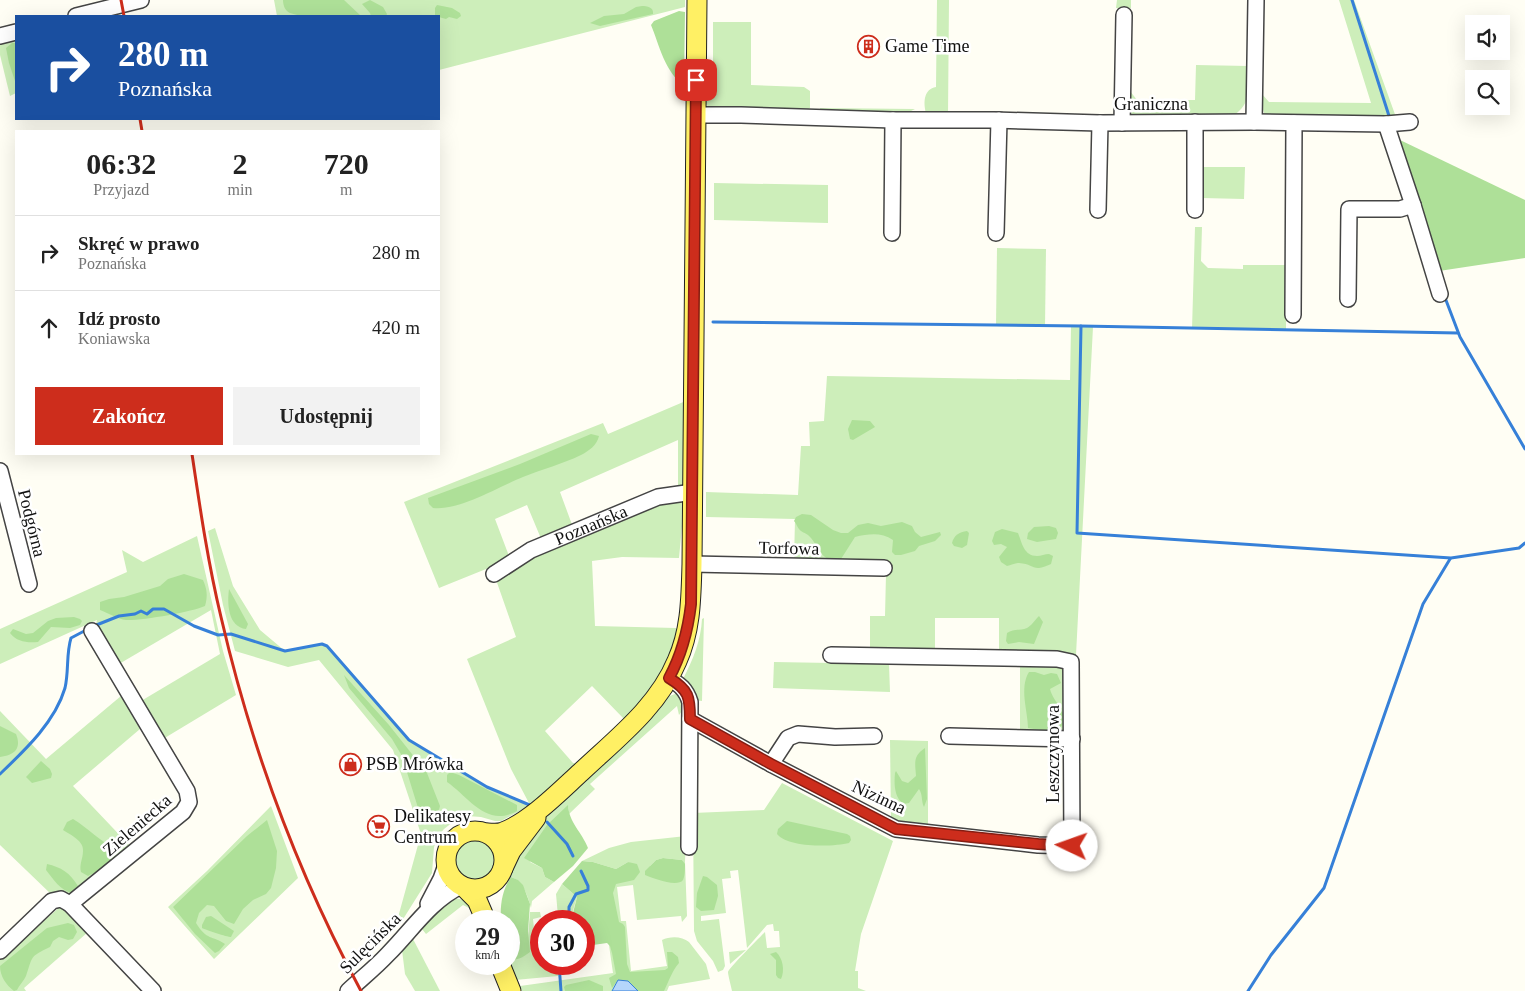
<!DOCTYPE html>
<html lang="pl">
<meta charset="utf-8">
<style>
:root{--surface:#fff;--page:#f2f2f2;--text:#222;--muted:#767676;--line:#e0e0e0;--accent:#cd2d1c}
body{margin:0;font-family:Georgia,serif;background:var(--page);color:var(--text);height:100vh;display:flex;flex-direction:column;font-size:19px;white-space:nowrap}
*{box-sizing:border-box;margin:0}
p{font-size:16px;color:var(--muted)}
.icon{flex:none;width:28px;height:28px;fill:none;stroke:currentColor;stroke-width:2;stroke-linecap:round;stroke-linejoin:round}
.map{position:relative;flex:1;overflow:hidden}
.sheet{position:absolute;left:15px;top:130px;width:425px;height:325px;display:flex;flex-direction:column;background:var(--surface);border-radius:0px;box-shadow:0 5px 20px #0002}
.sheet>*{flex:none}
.guide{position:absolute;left:15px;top:15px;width:425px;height:105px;border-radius:0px;box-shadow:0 5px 20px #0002;background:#1a4fa0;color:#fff;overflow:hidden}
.tools{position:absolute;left:1465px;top:15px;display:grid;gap:10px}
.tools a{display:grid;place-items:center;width:45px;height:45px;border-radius:0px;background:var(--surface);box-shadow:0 5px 20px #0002;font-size:25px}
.speed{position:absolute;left:455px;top:910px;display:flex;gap:10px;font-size:25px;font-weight:700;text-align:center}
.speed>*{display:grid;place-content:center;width:65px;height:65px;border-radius:50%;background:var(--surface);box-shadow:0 5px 20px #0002;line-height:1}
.speed small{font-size:12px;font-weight:400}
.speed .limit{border:8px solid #d22;background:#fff;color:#111}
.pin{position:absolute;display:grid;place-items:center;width:42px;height:42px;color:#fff;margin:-21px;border-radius:10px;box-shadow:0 2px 8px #0006}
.me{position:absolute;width:55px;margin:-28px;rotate:273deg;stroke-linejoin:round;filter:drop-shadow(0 0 4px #0008)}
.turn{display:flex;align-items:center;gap:18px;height:105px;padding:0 20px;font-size:22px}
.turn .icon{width:65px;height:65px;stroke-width:2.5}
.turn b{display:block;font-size:35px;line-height:42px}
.eta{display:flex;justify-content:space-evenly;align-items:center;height:85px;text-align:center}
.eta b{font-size:30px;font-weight:700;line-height:35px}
.cta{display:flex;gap:10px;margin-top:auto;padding:10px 20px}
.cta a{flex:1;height:58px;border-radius:0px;background:var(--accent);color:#fff;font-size:20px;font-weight:700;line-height:58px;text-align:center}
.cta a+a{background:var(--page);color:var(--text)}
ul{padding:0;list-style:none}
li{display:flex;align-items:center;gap:15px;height:75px;padding:0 20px;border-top:1px solid var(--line)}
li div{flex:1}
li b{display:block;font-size:19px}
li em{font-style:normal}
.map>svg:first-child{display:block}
</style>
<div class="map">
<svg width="1525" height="991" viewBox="0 0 1525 991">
<rect width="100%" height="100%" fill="#fffef4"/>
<!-- green -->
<g fill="#cdeeba" fill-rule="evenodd">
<path d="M274,0h411v7l-246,63v-54h-162z"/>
<path d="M937,0h12l-1,115 -22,-2c-3,-11 -2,-24 10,-26z"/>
<path d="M1117,0h14v8h-15z"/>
<path d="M1339,0h15l43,120 -131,-1 -8,-25h4l7,8 102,1z"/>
<path d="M713,22h38v63l53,2 6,4v17l-5,3 -95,-2 -4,-5v-22l7,1z"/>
<path d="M16,39v54l-6,3 -10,-41v-12z"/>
<path d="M1196,65l52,1c0,23 5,36 -15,50l-103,3v-28l7,9h58z"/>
<path d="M820,108l95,1 -10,5 -84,-3z"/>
<path d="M1203,167h42l-1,32 -42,-1z"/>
<path d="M714,183l114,2v38l-114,-3z"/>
<path d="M1195,227h7l-1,34 7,7 35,1v-4h43v65l-94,-1z"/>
<path d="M997,248l49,1 -1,78 -49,-1z"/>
<path d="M1071,327h22l-17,328 -77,-4v-33h-64v32l-65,-1v-33h15l1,-42 -92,-12 1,-43 -89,-2v-25l92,3 3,-49h9l-1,-24 15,-1 3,-45 243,4z"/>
<path d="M688,400l-1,89 -9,-4v-45l-118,52 14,38 -32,11 -15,-36 -32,14 14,37 -18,11 -52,21 -35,-86 199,-79 5,11z"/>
<path d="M685,495l-6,63 -57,-1 -30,4 3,65 81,2v21l-15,30 -37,40 -32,-33 -47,45 28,32h6l-48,42 -30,16h-6l-14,-4 -13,-1 -15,6 -9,7 -6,7 -4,11 -2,26 -32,51 -3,-3 24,-87 -28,-84 -74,-90 -31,7 -53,-16 -12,-46 -15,-74 7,-3 18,58 27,44 25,21 37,-7 5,2 82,94 78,47 43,18 -19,-36 -44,-110 49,-22 -22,-63 101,-47z"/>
<path d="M197,536l26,115 13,44 -73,44 -22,-38 79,-47 -9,-44 -92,54 -23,-40 1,-4 -97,44v-35l127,-57 -5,-22 21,12z"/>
<path d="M704,618l-2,83 -7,-1 -12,-21c10,-19 18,-39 19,-60z"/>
<path d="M774,662l115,2 1,28 -117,-4z"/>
<path d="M1020,666l47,1 1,61 -7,6h-41z"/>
<path d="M677,691l8,16 -6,8 -2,-9 -87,78 5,5 -26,25 -1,-8 -38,56 12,6 3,9 9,5 -22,19 -1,7c-3,-12 -8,-27 -20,-31l-3,5 17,-42 26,-28 72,-67 44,-48 8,-3z"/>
<path d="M121,696l19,33 -67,57 57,60 -59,49 -5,-1 -14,1 -52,-50v-134l46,48z"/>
<path d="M890,740l38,1v87l-37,-8z"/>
<path d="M782,783l111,58 -32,93 -6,37h3v17l8,3h-134c-1,-5 -4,-16 -4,-19 0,-3 32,-35 37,-40l2,16 13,-1 -1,-16h-5l-1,-7 -6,1 -20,23 -9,-78 -8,1 1,7 -9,1 4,34 -25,3v5l18,-2 6,47 -2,4 -5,2 -5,-11 -16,-20 -3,-10 -1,-118 71,-3z"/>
<path d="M271,806l27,72 -84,81 -46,-52 39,-36z"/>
<path d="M686,836l-1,26 2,54 -5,6 -1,-6 -44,4 -4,-35 -16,2 4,34h5l5,50 36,-5 -5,-26c8,-4 20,-4 27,2l17,22 4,15 -41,7 -2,5h-145l-2,-5 93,-13 -12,-83 37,-22 -10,-6 -12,7 -23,-7 -11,-1 27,-13 22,-6zM663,858l19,2 1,3 -33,3 6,-6z"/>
<circle cx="475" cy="859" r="22"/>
<path d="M562,884l15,13 -5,17 -14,2 -2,-22z"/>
<path d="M454,898l11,2 5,4 1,5 -8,-4 -37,29 -4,-5 16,-19z"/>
<path d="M61,906l27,26 -64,56 2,3h-26v-32z"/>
<path d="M530,912h10l1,5 -8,2 3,28 5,-1v18h16l1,12 -43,4 -6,-20h5l14,-22z"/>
<path d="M413,939l27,52h-25l-10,-17 -3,-24z"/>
<path d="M746,950l-16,14 -1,-12z"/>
</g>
<!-- forest -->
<g fill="#aee098">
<path d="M283,0h61l17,16c-21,0 -52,4 -71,-3 -5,-2 -7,-8 -7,-13z"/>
<path d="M370,0l13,7 4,7 -1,2h-15l-1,-3 -8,-9z"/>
<path d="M437,5l15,3 8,5 1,3 -4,3 -8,-2 -3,2 -11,-3v-8z"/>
<path d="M642,6c5,0 12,1 11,8l-53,12 -10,-3 14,-7 20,-2 12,-7z"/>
<path d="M679,11l6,1 -1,73c-19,-12 -25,-41 -33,-60l3,-4z"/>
<path d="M12,43h4v41l-7,-21 -3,-15z"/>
<path d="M1400,140l125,60v58l-86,13z"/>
<path d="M852,420l18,1 5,6 -22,13 -3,-1 -2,-10z"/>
<path d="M591,434l8,2c-2,9 -10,15 -18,19 -18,9 -39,14 -58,22 -25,10 -64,34 -90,31l-4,-4 -1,-6 92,-34z"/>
<path d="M802,514l9,1 22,15 8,3h7l10,-8 10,-2 13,3 21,-4 10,4 3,6 6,5 19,-5 1,3 -6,6 -16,5 -4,5 -14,4h-6l-3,-3 1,-12c-12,-8 -24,-6 -38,-3l-14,22c-20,4 -20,-9 -30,-21 -3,-4 -7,-5 -10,-7 -4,-3 -4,-7 -7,-10l2,-4z"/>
<path d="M1049,526l7,2 2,5 -2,6 -19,3 -10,-3 1,-6 6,-6z"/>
<path d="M1002,529l16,4c4,10 6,23 19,23 4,0 8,-2 12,-2l4,2 -2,8c-19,9 -16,0 -32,-1 -3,0 -8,2 -12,3l-6,-4 -2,-5 8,-10 -6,-3 -7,1 -2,-4 3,-9z"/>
<path d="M967,531l2,2 -2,12 -5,3 -8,-2 -2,-3c2,-8 7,-11 15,-12z"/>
<path d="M184,574l19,6c4,9 5,16 2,26 -13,6 -65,15 -79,14 -8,-1 -18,-7 -26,-10v-8l9,-3 15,-2 36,-11 8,-7z"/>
<path d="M229,589l19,35 -2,5c-18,-2 -19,-25 -17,-40z"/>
<path d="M1039,616l4,6 -9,22 -15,-2 -11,2 -2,-3 1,-8c7,-5 13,-2 20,-5 4,-2 8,-8 12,-12z"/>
<path d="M74,617l6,2 2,2 -2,4 -10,3 -19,-1 -13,15c-11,1 -21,0 -28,-9l3,-4 13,5 7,-1 15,-12 8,-3z"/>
<path d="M1029,672h6l9,3 7,-2 6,1 4,9 -11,6c3,14 21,24 11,38l-15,4 -18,-3c0,-17 -9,-40 1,-56z"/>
<path d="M344,675l45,50 38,48 13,33c-1,8 -9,10 -17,10l-4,-5 -17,-55 -10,-17 -43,-51z"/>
<path d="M0,726l16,8c6,15 -2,21 -16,23z"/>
<path d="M925,748l2,51 -3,8c-3,-6 -1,-12 -5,-18l-10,14 -6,1c-9,-7 -9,-21 -8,-31l1,-2 6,10 6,2 8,-7c-1,-14 -3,-20 9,-28z"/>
<path d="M41,761l9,8 2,5 -1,4 -19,5 -6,-6z"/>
<path d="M449,773h4l6,2 58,30v6c-31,17 -48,-14 -70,-29v-7z"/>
<path d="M568,805c1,18 14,27 20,43l-15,18 -19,16 -9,-5 -3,-9 -18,-10 23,-33z"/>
<path d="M73,819c15,9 27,23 44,30 -3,14 -17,21 -29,27l-7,-4c-2,-8 2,-13 2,-21 1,-10 -12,-16 -20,-21l4,-8z"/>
<path d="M267,820l10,31 -1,17 -5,20 -5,6 -13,6 -10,9 -9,15 -8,-3 -12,-15 -7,-1 -8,8 -3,10c11,18 16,12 29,21l-6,7 -4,2 -20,-19 -22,-27 74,-71z"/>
<path d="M787,821l60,13 3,2 1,4 -2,3c-16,4 -61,5 -72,-9l1,-5z"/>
<path d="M663,858l19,2 3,4c0,5 0,12 -2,16 -6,8 -30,-2 -38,-5v-4l11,-11z"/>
<path d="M582,861l11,1 23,7 12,-7 9,2 3,8 -6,8 -18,4 -3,9 6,29 4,2 2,3 2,37 3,8 35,-2 3,-2 -1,-16h5l6,5 1,6c-7,8 -10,18 -15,28h-26l-10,-10 -10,-1 -6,8 -3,-10 7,-4 -4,-21 -2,-7 -3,-3 -14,2 -4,-2 -5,-12v-10h-13l6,-24 -15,-13z"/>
<path d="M47,864c14,3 23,9 31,22l-6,7c-11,-2 -19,-14 -26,-23z"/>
<path d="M703,876l4,1 10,8 1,11 -4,14 -13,1 -5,-4 1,-14z"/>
<path d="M511,877l7,3 5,5 7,19 -2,27 2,21c-8,6 -12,8 -21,8v-39h-8c-1,-16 1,-31 10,-44z"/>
<path d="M211,916l23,15 -3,6c-4,0 -25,-7 -29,-9v-3l4,-8z"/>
<path d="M68,923l6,2 3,7 -4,7 -5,1 -9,-3 -6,4 -3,6c-21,10 -17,9 -24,29 -2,5 -7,9 -9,14l-3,1c-8,-6 -14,-15 -14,-25l47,-38z"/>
<path d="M776,952c7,6 9,19 5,27l-3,-1 -2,-3v-15l-6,-6z"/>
<path d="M589,980l14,6v5h-38l-1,-4 2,-2z"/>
</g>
<!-- water -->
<path fill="#b5d6fb" stroke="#3680d8" d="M618,980l10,1 10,10h-26z"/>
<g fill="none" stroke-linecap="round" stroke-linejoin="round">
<!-- stream -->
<g stroke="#3680d8" stroke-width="3">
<path d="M1352,0l38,119"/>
<path d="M1444,295l16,42 65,112"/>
<path d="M713,322l368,4 -4,207 374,25 68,-10 6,-5"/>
<path d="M1081,326l377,7"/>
<path d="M94,626l25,-10 16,-2 6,-3 6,3 6,-5h11l30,17 24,9 13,-1 54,17 37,-7 5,2 82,94 78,47 45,19"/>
<path d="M0,774c25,-24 55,-52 65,-86 4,-17 1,-34 6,-50l17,-9"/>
<path d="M547,822l20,22 6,12"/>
<path d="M569,921v-14l7,-13 12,-4v-4l-7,-15"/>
<path d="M559,964l2,27"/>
<path d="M1248,991l23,-36 53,-67 99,-284 27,-45"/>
</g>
<defs>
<g id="minor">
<path d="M76,16l65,-16"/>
<path d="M0,36l16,-4"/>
<path d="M696,115h45l152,5h101l106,3 154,-1 132,2 24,-2"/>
<path d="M1254,122l2,-122"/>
<path d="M1122,123l2,-108"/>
<path d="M1386,124l27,81 27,89"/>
<path d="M1098,210l2,-87"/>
<path d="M1195,210v-88"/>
<path d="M892,233l1,-113"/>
<path d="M996,233l3,-113"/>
<path d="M1348,299l1,-90h51l13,-4"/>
<path d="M1293,315l1,-192"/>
<path d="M0,471l29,113"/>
<path d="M692,564l192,4"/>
<path id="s1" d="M494,574l37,-24 127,-53 35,-5"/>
<path d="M92,631l95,160 2,11 -6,10 -113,92 83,87"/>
<path d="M669,678c11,7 17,11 21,24l-1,145"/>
<path d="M690,719l81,45 125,65 142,16 34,1 -1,-184 -14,-3 -226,-4"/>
<path d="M949,736l123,3"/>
<path d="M771,764l17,-26 10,-4 37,3 39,-1"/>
<path d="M428,904l13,-25 5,-14"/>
<path d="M0,951l52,-50 9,-2 9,5"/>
<path d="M348,991c13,-12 28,-24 40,-37 24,-24 42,-53 73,-68"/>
</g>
<g id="major">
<circle cx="475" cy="860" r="29"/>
<path d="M488,833c4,0 10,1 15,-1 27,-10 56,-40 78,-60 35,-33 77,-65 96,-111 14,-31 14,-63 15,-97l5,-564"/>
<path d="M503,868l8,-17 25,-33"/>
<path d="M465,888l12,12 9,21"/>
<path d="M500,964l11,27"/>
</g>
</defs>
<!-- minor casing -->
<use href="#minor" stroke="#444" stroke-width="18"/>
<!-- major casing -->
<use href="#major" stroke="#222" stroke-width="21"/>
<!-- minor -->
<use href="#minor" stroke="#fff" stroke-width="15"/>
<!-- major -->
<use href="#major" stroke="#fff064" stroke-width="19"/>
<!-- rail -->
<g stroke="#cd2d1c" stroke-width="3">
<path d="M121,0l3,16"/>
<path d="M140,119l2,12"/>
<path d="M192,454c8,54 16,109 29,163 30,130 77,257 140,374"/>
</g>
</g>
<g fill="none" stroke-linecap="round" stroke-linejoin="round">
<defs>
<path id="route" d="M696,80l-5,524c-3,26 -9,50 -22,74 20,12 21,19 21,41l81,45 125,65 142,15 34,2"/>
</defs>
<!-- route casing -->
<use href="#route" stroke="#851d12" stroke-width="12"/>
<!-- route -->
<use href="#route" stroke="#cd2d1c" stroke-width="9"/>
</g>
<!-- icons -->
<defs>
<symbol id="building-ring" viewBox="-11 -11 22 22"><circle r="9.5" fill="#fff" stroke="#cd2d1c" stroke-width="1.5"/><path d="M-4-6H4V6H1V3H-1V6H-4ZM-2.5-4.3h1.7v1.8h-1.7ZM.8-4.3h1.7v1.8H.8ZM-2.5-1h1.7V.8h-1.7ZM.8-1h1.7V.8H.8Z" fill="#cd2d1c"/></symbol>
<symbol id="shop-ring" viewBox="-11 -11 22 22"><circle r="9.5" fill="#fff" stroke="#cd2d1c" stroke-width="1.5"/><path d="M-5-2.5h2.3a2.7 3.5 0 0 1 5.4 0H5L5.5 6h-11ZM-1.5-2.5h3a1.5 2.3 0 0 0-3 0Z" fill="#cd2d1c"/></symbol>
<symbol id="supermarket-ring" viewBox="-11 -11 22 22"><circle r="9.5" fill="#fff" stroke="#cd2d1c" stroke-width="1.5"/><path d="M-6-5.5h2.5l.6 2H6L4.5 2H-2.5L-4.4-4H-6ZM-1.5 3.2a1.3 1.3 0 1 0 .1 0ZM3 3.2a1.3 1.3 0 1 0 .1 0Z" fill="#cd2d1c"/></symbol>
</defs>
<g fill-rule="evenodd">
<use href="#building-ring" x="856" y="34" width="25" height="25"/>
<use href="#shop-ring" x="338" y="752" width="25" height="25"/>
<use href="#supermarket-ring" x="366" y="814" width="25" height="25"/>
</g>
<g text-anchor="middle" stroke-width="5" stroke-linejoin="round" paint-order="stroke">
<!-- poi labels -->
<g font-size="18" fill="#111" stroke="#fff" text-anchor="start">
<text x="885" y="52">Game Time</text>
<text x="366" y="770">PSB Mrówka</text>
<text x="394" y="822">Delikatesy<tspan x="394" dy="21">Centrum</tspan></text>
</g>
<!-- street labels -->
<g font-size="18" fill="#111" stroke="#fff">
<text x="1151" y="110">Graniczna</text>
<text transform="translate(32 523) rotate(76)" y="6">Podgórna</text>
<text dy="6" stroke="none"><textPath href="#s1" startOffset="109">Poznańska</textPath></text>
<text transform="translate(789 548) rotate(1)" y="6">Torfowa</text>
<text transform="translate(1053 754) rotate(-90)" y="6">Leszczynowa</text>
<text transform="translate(879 797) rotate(25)" y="6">Nizinna</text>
<text transform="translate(137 825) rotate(-41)" y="6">Zieleniecka</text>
<text transform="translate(370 943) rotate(-45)" y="6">Sulęcińska</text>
</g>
</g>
</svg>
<div class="tools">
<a><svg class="icon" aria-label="sound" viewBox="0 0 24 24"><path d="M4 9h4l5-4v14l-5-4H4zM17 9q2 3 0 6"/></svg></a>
<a><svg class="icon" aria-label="search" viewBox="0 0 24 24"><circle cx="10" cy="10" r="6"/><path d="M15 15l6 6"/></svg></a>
</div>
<div class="speed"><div>29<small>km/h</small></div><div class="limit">30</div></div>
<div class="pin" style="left:696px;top:80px;background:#d93025"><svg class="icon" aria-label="arrive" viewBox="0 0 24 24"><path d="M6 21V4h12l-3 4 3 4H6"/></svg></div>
<svg class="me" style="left:1072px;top:846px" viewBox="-20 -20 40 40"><circle r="19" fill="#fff"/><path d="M0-13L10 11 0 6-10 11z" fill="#cd2d1c"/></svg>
<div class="guide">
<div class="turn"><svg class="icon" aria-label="right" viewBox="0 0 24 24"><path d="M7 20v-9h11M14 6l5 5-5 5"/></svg><div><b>280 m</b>Poznańska</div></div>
</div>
<section class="sheet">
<div class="eta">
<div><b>06:32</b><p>Przyjazd</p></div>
<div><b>2</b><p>min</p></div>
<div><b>720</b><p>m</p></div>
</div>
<ul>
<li><svg class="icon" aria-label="right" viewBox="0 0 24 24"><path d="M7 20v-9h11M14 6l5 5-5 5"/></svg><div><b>Skręć w prawo</b><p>Poznańska</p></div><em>280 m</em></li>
<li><svg class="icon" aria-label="ahead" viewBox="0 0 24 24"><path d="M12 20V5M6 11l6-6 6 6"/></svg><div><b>Idź prosto</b><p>Koniawska</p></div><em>420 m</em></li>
</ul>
<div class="cta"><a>Zakończ</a><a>Udostępnij</a></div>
</section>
</div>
